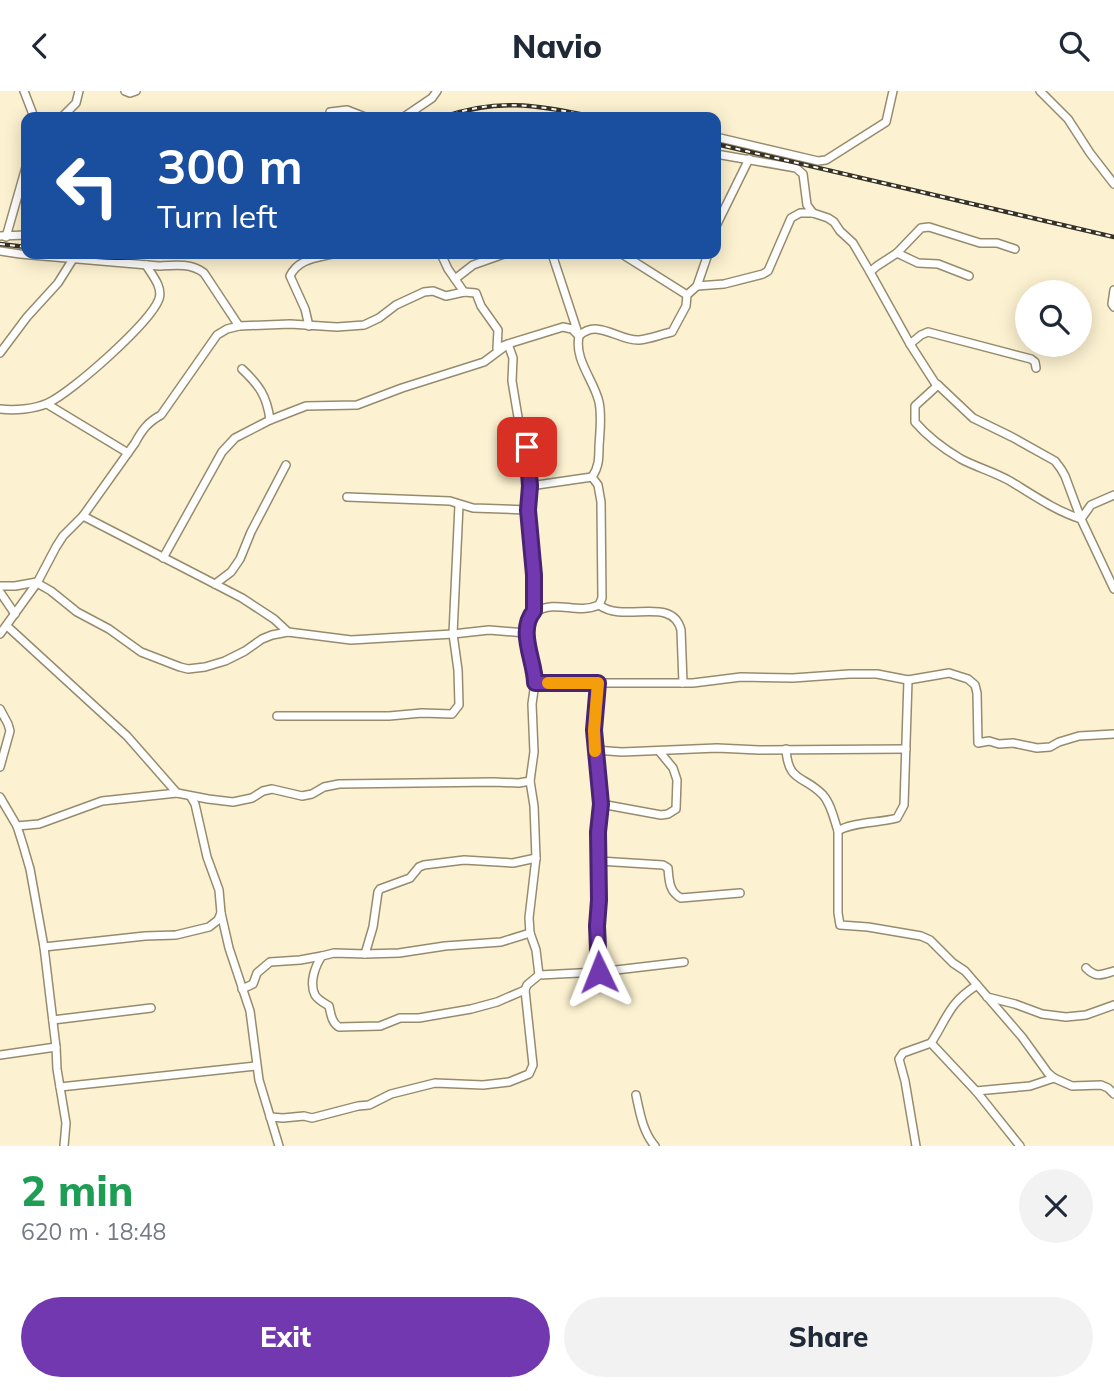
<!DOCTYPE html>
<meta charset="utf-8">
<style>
:root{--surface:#fff;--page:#f2f2f3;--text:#1f2937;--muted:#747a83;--accent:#7138af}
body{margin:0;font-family:Mulish,sans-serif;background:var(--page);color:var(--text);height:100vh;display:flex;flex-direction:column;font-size:26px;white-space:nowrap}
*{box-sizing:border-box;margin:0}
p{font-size:23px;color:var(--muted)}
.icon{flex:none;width:38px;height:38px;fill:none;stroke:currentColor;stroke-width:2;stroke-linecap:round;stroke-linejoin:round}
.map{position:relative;height:1055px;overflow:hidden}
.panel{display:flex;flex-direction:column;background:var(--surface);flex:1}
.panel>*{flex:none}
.hud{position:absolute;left:21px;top:21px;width:700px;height:147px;border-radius:14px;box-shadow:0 4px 18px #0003;background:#1a4fa0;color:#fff;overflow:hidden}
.buttons{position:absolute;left:1015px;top:189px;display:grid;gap:14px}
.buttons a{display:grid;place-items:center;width:77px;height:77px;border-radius:50%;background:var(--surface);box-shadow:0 4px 18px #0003;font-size:35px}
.pin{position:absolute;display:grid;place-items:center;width:60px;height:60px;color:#fff;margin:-30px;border-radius:14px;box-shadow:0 4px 10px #0006}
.me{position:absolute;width:77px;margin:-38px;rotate:358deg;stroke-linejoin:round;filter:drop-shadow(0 0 5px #0008)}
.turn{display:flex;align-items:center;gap:24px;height:147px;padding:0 21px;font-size:32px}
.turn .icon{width:91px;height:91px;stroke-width:2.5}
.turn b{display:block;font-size:49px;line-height:60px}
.round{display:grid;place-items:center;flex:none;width:74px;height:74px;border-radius:37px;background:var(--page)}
.summary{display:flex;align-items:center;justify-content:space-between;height:119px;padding:0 21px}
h1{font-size:42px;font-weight:800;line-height:52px;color:#1e9e55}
.cta{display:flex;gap:14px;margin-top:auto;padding:14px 21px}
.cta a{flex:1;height:80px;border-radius:42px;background:var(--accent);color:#fff;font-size:28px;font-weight:800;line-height:80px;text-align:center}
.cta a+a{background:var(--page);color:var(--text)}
header{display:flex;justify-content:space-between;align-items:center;height:91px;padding:0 21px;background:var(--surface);font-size:32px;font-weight:800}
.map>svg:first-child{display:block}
</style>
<header><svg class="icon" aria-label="back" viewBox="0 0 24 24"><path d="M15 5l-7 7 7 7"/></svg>Navio<svg class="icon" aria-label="search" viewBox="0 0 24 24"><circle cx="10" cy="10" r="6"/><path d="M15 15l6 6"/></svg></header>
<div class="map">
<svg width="1114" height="1055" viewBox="0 0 1114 1055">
<rect width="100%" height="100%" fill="#fcf1d0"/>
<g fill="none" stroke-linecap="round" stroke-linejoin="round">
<defs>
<g id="minor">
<path d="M24,0l10,26"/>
<path d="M125,0l5,2 6,-2"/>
<path d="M1040,0l28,28 22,34 24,31"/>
<path d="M330,21l17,-2 18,7"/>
<path d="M62,26l14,-14 3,-12"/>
<path d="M404,26l28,-19 5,-7"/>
<path d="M716,46l102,24 8,-1 60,-38 7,-31"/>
<path d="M716,63l80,14 7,6 4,31 6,8"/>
<path d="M716,135l33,-67"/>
<path d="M0,145l26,-1"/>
<path d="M6,146l20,-70"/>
<path d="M1015,158l-18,-6h-17l-51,-16 -8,1 -24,25 -20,13 -7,6 40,72 25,39 3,2 -23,21v16c12,14 29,27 46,37 15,8 33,13 49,22 23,14 46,30 71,38l33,70"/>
<path d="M0,160l20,3 139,12c16,-1 32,-3 45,7l35,53"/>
<path d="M897,162l21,10 20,1 31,12"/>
<path d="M441,163l7,15 16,23"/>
<path d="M622,163l65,41"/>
<path d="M455,188l18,-14 31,-11"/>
<path d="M697,195l27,-2 39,-10 5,-3 23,-53 9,-5h13l15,5 6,4 6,9 13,12 17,29"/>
<path d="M1114,199l-2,14 2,3"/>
<path d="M309,235l-4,-17 -15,-33c8,-17 26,-18 43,-22"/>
<path d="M910,253l11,-9 7,-3 103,27 4,3 1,6"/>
<path d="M0,262l27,-36 31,-34 15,-24"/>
<path d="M242,278c17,16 25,27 28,51"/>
<path d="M938,294l35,33 39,19 43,24 6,8 4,7 16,43"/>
<path d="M47,313l81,49"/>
<path d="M0,318c14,2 35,0 48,-6 24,-11 102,-80 111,-104 4,-12 -7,-24 -13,-34"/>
<path d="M592,386c7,-10 7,-19 7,-31 1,-14 3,-30 0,-44 -5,-22 -25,-42 -20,-66 19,-18 39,5 60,4 11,-1 23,-6 33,-8l14,-26 1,-11 10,-9 11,-32"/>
<path d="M530,395l62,-9"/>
<path d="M347,406l103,4 23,7 55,2"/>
<path d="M83,425l159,82 32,21 14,13"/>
<path d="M1081,428l10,-14 23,-10"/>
<path d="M163,467l59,-106 13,-14 35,-18 36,-14 51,-1 45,-17 82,-26 24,-18 55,-17 9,2 7,7 -27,-82"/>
<path d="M37,492l14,8 26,21 32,17 32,23 39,15 8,2 17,-2 20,-6 20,-10 17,-12 10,-4 16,-3 63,8 102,-6 36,-4 37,3"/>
<path d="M215,493l16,-12 9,-13 11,-27 35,-67"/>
<path d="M0,495h15l22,-4"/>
<path d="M0,501l15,22"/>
<path d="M599,514c26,19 73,-10 82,25l2,53"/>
<path d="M535,521c22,-13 41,3 64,-7l3,-7 -1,-96 -3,-17 -6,-8"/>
<path d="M7,535l120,110 50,57 31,6 25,3 19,-4 11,-7 9,-2 30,7 10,-2 12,-7 15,-3 155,-2 25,1 11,-2"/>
<path d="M0,543l37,-51 19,-36 7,-11 20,-20 52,-73c7,-13 13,-21 26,-28l56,-80 10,-6 12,-3 51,-2 47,3 27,-2 15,-7 17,-13 28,-13 9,-1 13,5 18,-4 12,1 5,13 17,24 -1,18 11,-4 5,14 -1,23 7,42 7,24 4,39 -2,24 6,65 1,37 -4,3 -5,18 9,40v10l-3,21 2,48 -4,29 4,25 2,52 -7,60 1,15 6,17 3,25"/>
<path d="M908,589l-4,125 -7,13c-17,5 -46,4 -59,13v82l2,12 28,2 53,9 9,4 23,23 12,8 57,66 26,36 6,5 18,8 29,-1 7,3 6,6"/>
<path d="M535,592h158l48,-6 52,1 56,-4h28l31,6 41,-7 19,6 7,6 2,8 1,50 11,-2 10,3 14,-1 24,5 13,-1 9,-5 20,-6 35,-2"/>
<path d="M598,592l-4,47 7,74 -3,28 1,68 -2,26 2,46"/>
<path d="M0,618l8,15 2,7 -10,36"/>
<path d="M277,625h112l33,-3 30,1 7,-9 -1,-35 -5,-36 6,-129"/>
<path d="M786,658c2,34 18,26 37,46 8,9 11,24 15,36"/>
<path d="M595,659l27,2 95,-4 42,2 147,-1"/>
<path d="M0,706l17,29 6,19 7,24 14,78 12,100 1,22 9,54 -2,23"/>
<path d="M601,713l60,11 7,-1 8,-5 1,-29 -4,-12 -14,-17"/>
<path d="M17,735l22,-2 63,-23 75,-8"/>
<path d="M599,770l64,4 5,3c1,12 1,24 13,30l59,-5"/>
<path d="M221,822l8,35 21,63 9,69 20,66"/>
<path d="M44,856l101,-11 31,-1 33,-8 9,-7 3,-7 -2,-23 -12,-33 -12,-53 -4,-7"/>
<path d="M365,863l34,-1 46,-7 56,-4 29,-9"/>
<path d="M1086,877c10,10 15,7 28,3"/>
<path d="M242,898l11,-5 4,-11 13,-11 30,-2 22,-4"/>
<path d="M525,899l-28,12 -26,7 -52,9h-19l-20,8 -41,1c-7,-4 -8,-12 -10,-21 -5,-3 -11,-6 -14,-11 -6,-12 0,-29 7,-39l12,-3 31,1 8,-27 5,-35 2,-3 30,-11 9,-11 5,-2 40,-5 49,3 23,-5"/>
<path d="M987,906l28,7 27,10 24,3 20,-2 28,-10"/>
<path d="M53,929l98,-12"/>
<path d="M931,952l45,48 44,55"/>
<path d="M0,964l56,-8"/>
<path d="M60,996l196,-21"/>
<path d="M976,1000l54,-5 24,-8"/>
<path d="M636,1004c4,19 7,37 19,51"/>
<path d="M270,1026l13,1 21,-2 8,2 46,-12 11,-1 22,-11 44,-11 48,2 26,-3 20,-8 4,-9 -8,-75 2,-5 12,-10 60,-3 85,-10"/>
<path d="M916,1055l-11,-65 -6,-22 4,-6 28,-10c17,-26 17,-39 46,-58"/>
</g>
</defs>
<!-- minor casing -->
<use href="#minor" stroke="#968c6d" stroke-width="10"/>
<!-- minor -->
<use href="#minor" stroke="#fff" stroke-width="7"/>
<defs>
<g id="rail">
<path d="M443,26c58,-20 95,-11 153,0"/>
<path d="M716,53l398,93"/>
<path d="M0,153l26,3"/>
<path d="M71,163c31,4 59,6 89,0"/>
</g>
</defs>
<!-- rail casing -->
<use href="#rail" stroke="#363123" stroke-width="4.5"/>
<!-- rail -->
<use href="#rail" stroke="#fff" stroke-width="2" stroke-dasharray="5" stroke-linecap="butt"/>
</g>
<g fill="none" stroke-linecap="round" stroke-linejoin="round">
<defs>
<path id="route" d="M527,356l3,39 -2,24 6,65v36c-17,20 1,50 1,72h63l-4,47 7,74 -3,28 1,68 -2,26 2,46"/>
</defs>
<!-- route casing -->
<use href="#route" stroke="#492472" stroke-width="18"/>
<!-- route -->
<use href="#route" stroke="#7138af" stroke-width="12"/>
<!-- slow -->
<path stroke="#f59e0b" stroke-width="12" d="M548,592h50l-4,47 1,21"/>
</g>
</svg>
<div class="buttons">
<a><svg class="icon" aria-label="search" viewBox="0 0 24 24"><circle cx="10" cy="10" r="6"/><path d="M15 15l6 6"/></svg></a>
</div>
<div class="pin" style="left:527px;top:356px;background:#d93025"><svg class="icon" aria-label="arrive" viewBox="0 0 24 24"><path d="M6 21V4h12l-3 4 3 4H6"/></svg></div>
<svg class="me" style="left:599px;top:881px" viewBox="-20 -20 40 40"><path d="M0-17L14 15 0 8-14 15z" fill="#7138af" stroke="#fff" stroke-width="4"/></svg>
<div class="hud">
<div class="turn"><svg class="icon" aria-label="left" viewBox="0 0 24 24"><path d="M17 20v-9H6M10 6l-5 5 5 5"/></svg><div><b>300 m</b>Turn left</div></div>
</div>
</div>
<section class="panel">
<div class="summary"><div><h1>2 min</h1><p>620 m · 18:48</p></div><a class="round"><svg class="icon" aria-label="close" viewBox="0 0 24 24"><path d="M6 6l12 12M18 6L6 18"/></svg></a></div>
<div class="cta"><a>Exit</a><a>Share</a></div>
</section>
